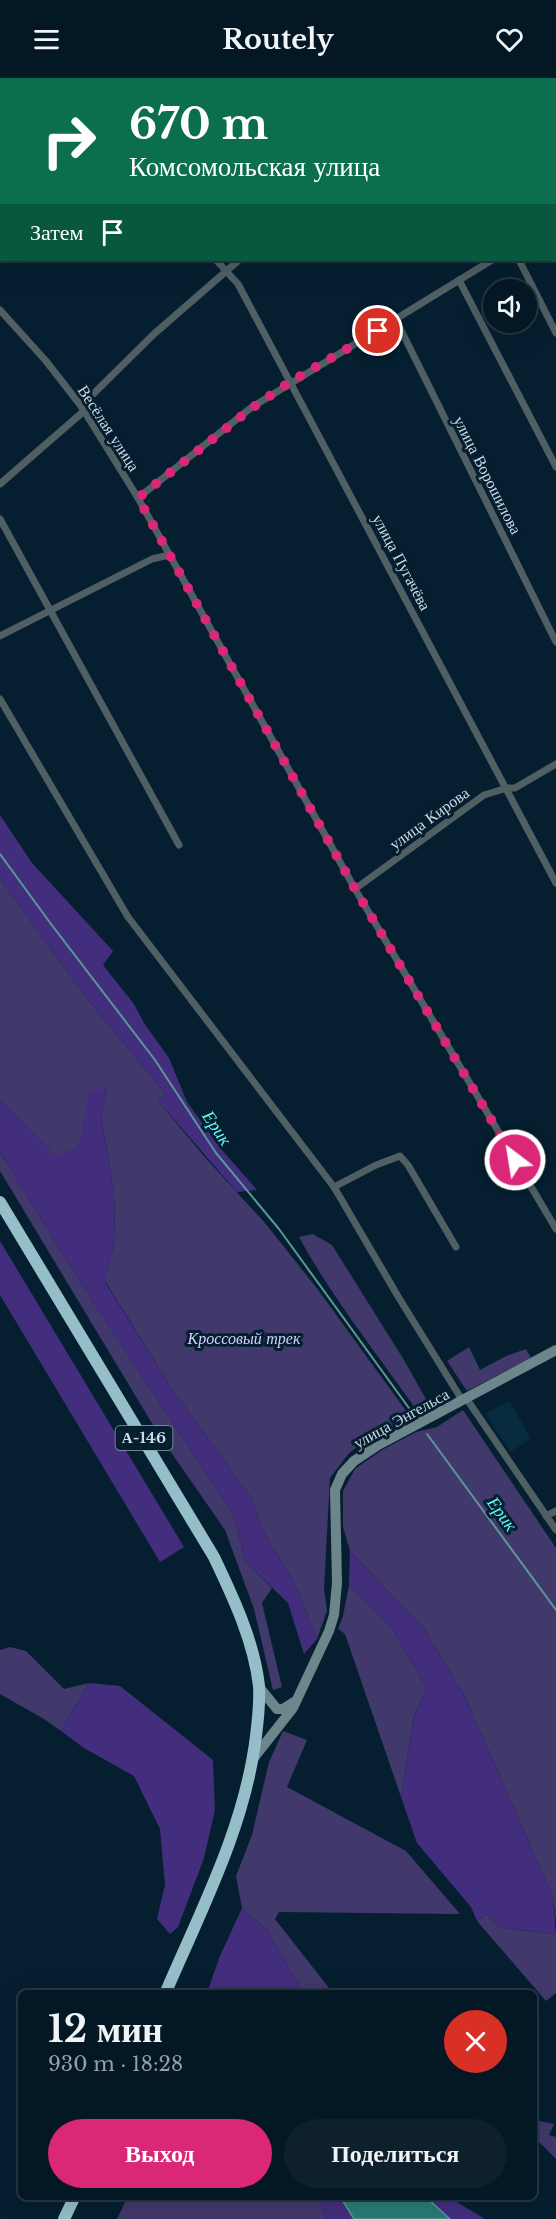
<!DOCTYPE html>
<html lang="ru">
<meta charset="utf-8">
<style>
:root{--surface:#041724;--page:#0d202c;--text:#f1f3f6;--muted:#979fa6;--line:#253641;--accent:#db2777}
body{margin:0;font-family:"Libre Baskerville",serif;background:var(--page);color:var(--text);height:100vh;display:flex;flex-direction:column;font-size:22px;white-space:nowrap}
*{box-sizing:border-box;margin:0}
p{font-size:20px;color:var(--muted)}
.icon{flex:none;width:33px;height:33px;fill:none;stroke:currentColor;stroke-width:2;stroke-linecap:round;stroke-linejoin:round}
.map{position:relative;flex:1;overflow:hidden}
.panel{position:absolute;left:18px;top:1912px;width:519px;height:210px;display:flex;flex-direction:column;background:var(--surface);border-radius:9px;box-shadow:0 6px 24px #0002,0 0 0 2px var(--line)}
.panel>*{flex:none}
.banner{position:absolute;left:0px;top:0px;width:556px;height:183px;box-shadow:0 6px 24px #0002,0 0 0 2px var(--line);background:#0b6e4f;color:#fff;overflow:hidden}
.fabs{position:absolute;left:483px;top:201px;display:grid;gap:12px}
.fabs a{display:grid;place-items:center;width:54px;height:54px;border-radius:50%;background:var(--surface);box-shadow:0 6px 24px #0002,0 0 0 2px var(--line);font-size:30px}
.pin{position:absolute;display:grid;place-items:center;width:51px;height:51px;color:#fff;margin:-26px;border:3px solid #fff;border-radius:50%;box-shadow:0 2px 6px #0007}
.me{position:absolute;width:66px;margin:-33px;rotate:329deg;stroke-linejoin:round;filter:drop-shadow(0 0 4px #0008)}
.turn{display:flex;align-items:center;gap:21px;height:126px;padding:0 30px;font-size:27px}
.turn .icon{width:78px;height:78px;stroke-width:2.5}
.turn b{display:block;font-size:42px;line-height:51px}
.then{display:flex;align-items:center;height:57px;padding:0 30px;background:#0003;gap:12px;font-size:22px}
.round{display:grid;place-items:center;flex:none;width:63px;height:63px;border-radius:32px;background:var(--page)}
.headline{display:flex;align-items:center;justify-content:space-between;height:102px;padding:0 30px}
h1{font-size:36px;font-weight:700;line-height:45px}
.cta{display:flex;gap:12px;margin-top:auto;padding:12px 30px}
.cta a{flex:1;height:69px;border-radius:36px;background:var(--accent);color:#fff;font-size:24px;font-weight:700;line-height:69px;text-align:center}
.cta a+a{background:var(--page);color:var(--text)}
header{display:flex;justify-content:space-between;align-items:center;height:78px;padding:0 30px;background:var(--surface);font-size:27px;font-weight:700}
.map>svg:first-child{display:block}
</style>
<header><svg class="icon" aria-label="menu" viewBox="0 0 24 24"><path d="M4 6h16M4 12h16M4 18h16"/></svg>Routely<svg class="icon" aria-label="heart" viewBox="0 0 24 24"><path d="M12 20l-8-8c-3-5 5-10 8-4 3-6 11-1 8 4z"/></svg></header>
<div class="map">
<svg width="556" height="2141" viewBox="0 0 556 2141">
<rect width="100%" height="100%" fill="#051f30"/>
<!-- built -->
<path fill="#072b3f" d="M509,1323l22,37 -20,14 -26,-38z"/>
<!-- green -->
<g fill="#41386b">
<path d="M0,801l88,121 77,93 -6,9 44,53 62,68 51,64 93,128 -5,7 -34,16 -21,15 -19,25 -6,111 3,22 -10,28 -24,-59 -28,-45 -14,-37 -81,-112 -65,-105 10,-42 -1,-45 -13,-78 6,-27 -17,3 -10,53 -23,13 -57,-59z"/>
<path d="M0,1074l79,128 154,234 13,48 26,26 -10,15 20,84 -9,3 -19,-81 -29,-79 -66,-95 -159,-264z"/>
<path d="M313,1156l19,11 72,115 23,41 -4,12 -8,-5c-39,-56 -83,-110 -116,-171z"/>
<path d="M469,1269l11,23 26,-14 20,-7 5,9 -64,33 -20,-30z"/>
<path d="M463,1332l93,138v375l-3,-26 -88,-200 -41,-68 -74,-78 -7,-24v-36l12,-22 27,-19 34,-18 21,-5z"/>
<path d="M349,1507l42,42 36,61 -13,28 -13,81 -56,-163 -7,-5 5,-13z"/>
<path d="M10,1569l16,4 38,38 25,-6 -28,48 -17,-12 -44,-25v-44z"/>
<path d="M283,1653l24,9 -20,47 119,64 54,63 -181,-2 -4,7 58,74h-30l-36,-63 -25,-22 -6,-32 16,-41 17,-73z"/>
<path d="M487,1836l14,14 55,6v59l-10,8 -69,-80z"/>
<path d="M534,2042l20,4 -5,11 7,2v22l-22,-22z"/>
<path d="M127,2120h191l9,21h-210z"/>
</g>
<!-- forest -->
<g fill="#422e7d">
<path d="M0,737l32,48 81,88 -10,14 31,39 10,19 25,35 18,44 34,47 36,41 -20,2 -78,-90 6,-9 -77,-93 -88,-121z"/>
<path d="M107,1011l-6,28 13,77 1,45 -10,43 65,104 81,112 14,37 28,45 24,59 -13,15 -16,-51 -42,-41 -13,-48 -154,-234 -79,-128v-53l57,58 23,-12 9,-54z"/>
<path d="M0,1163l184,306 -24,15 -160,-267z"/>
<path d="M350,1473l74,78 41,68 88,200 3,37 -55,-6 -14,-14 -10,7 -6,-14 -54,-64 -16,-46 13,-81 13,-28 -36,-61 -42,-42z"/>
<path d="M89,1605l31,3 93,74 2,50 -11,48 -26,69 -8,7 -13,-15 8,-34 -5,-56 -26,-53 -50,-28 -23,-17z"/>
<path d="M242,1830l25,22 36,63h-99l4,-3 12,-34z"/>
<path d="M318,2120h23l13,21h-27z"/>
<path d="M427,2120h23l35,21h-35z"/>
</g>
<!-- water -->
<path fill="#2a7a75" stroke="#5a9797" stroke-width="1.5" d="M341,2120h86l23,21h-96z"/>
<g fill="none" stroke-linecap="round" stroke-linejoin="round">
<!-- stream -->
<g stroke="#5a9797" stroke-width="2">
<path d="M0,776l51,70 104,136 61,93 63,76 135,186"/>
<path d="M427,1356l129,176"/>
</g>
<!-- street -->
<g stroke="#505f63" stroke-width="7">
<path d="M46,0v2"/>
<path d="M423,0l2,2"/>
<path d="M555,137h1"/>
<path d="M216,182l22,24 318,599"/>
<path d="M519,182l37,73"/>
<path d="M459,202l97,187"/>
<path d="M0,232l46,51 35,45 57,92 217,391 201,340"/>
<path d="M396,242l160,322"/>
<path d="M81,328l73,-72 85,-74"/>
<path d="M0,406l84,-73"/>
<path d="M138,420l114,-91 240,-147"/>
<path d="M0,441l179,326"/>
<path d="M0,558l152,-77 17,-4"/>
<path d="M0,621l128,218 206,270 65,111 63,102"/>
<path d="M355,811l129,-94 23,-7h8l41,-24"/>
<path d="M334,1109l42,-22 24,-9 8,9 48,82"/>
<path d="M466,1320l90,132"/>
<path d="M546,1438l10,-5"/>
</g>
<!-- secondary -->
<g stroke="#6c868c" stroke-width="10">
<path d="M259,1609l18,22h6l11,-7"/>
<path d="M253,1681l40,-51 36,-77 5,-16 3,-32 -2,-93 7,-16 12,-13 24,-16 178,-95"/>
</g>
<!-- highway -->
<g stroke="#95bec8" stroke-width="12">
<path d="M0,1124l214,355c19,40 40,84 45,129 1,16 -1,34 -3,50 -11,91 -55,174 -91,258"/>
<path d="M64,2141l10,-21"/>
</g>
</g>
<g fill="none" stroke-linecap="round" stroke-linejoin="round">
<!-- route -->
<path stroke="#db2777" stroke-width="10" stroke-dasharray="0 18" d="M378,253l-88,51 -38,26 -114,90 217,391 160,271"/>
</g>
<g text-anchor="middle" stroke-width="6" stroke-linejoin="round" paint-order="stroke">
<!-- shield labels -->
<rect fill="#051f30" stroke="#90a2af" stroke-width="1.5" x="115.5" y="1348" width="57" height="24" rx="4.5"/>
<g font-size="15" font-weight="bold" fill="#cbdae5">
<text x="144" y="1365">А-146</text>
</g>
<!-- street labels -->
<g font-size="16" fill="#cbdae5" stroke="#051f30">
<text transform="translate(109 350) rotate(57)" y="6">Весёлая улица</text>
<text transform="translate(488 397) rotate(63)" y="6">улица Ворошилова</text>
<text transform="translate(402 484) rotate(62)" y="6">улица Пугачёва</text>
<text transform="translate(429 740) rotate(-36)" y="6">улица Кирова</text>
<text transform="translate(401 1340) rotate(-29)" y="6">улица Энгельса</text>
</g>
<!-- park labels -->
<g font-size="16" font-style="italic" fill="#d4cffd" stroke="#051f30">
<text x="244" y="1266">Кроссовый трек</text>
</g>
<!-- water labels -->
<g font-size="18" font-style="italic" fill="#63f6ed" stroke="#051f30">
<text transform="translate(217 1050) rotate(56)" y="6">Ерик</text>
<text transform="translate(502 1436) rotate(54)" y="6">Ерик</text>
</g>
</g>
</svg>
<div class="fabs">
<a><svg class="icon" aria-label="sound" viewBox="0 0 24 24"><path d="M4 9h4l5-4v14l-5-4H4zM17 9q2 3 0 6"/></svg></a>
</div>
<div class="pin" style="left:378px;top:253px;background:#d93025"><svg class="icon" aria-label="arrive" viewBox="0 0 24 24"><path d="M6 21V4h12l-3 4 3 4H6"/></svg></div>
<svg class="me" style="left:515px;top:1082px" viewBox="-20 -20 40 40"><circle r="17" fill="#db2777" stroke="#fff" stroke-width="3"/><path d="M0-11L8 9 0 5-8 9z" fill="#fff"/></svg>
<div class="banner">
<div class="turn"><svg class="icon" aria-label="right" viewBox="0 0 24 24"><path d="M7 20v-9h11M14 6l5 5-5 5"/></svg><div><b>670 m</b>Комсомольская улица</div></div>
<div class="then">Затем<svg class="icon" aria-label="arrive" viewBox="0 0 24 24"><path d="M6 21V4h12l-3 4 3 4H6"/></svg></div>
</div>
<section class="panel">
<div class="headline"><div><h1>12 мин</h1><p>930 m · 18:28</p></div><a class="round" style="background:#d93025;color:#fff"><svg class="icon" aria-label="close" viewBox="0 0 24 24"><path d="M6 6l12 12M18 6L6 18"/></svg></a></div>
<div class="cta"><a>Выход</a><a>Поделиться</a></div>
</section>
</div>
